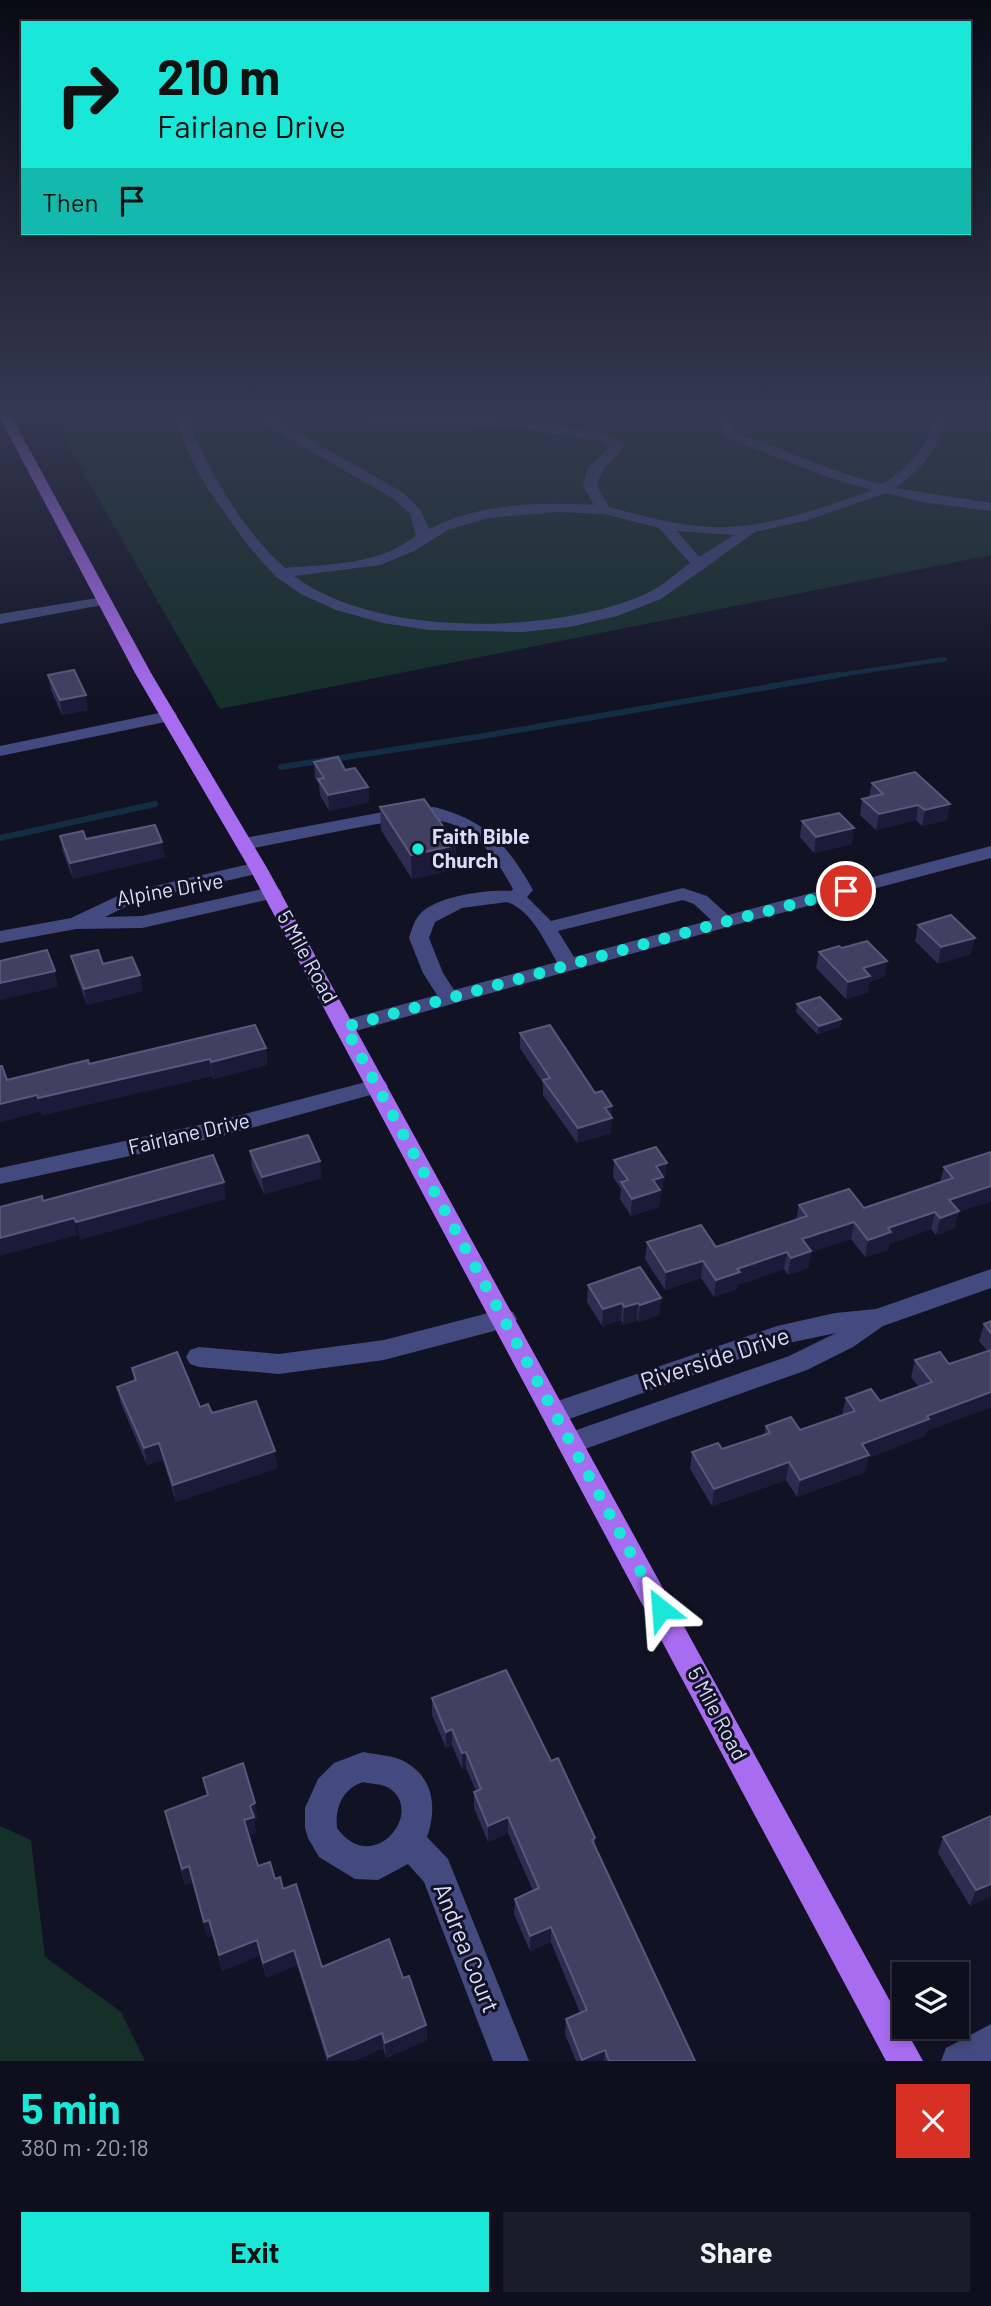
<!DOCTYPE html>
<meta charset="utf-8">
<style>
:root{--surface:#0e0e1c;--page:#1c1c29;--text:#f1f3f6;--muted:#9b9ca3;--line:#2e2e3b;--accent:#19e8d9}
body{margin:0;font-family:Barlow,sans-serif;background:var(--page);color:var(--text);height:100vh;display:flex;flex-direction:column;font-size:26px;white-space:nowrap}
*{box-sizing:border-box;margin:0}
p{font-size:23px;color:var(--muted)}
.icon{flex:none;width:38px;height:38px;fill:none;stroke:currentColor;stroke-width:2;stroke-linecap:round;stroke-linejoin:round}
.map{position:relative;height:2061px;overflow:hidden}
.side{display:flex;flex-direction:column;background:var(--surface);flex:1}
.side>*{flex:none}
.banner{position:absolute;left:21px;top:21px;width:950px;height:214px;border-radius:0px;box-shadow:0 4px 10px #0003,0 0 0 2px var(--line);background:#19e8d9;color:#111;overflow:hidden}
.tools{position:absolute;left:892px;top:1962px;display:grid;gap:14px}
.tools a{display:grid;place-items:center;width:77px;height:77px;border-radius:0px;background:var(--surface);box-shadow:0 4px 10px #0003,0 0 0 2px var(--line);font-size:35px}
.pin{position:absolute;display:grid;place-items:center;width:60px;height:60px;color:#fff;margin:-30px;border:4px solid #fff;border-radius:50%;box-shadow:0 2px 7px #0007}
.me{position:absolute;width:77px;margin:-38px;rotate:332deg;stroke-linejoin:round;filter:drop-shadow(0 0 5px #0008)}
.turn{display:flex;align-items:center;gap:24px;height:147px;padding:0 21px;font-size:32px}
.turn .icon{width:91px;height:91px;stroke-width:2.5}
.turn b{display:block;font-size:49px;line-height:60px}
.then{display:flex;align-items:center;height:66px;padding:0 21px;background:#0003;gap:14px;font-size:26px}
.round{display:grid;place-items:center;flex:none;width:74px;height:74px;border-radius:0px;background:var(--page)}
.head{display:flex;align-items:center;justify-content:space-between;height:119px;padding:0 21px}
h1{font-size:42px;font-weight:700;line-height:52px;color:var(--accent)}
.primary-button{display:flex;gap:14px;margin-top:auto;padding:14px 21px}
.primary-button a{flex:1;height:80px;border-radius:0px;background:var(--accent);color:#111;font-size:28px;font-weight:700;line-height:80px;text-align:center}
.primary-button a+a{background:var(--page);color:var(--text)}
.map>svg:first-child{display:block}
</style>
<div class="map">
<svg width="991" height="2061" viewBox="0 0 991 2061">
<rect width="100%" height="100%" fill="#121225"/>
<!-- green -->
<g fill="#152f29">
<path d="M47,410h944v145l-771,154z"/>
<path d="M0,1826l31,14 14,117 76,55 24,49h-145z"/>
</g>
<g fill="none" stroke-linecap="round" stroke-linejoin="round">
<!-- stream-far1 -->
<path stroke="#122d44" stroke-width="4.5" d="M826,677l119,-18"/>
<!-- stream -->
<g stroke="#122d44" stroke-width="6">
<path d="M281,767l202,-31 355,-61"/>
<path d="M0,838l155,-34"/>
</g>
<!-- minor -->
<g fill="#424a7f" fill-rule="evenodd">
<path d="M0,410h22l-22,6z"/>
<path d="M122,410l40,4 35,-3c66,2 392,-2 426,34 -8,19 -20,16 -26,41l12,21c33,9 66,18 101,20 54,2 111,-18 162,-37 -51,-12 -98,-35 -147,-52l-9,-28h12l7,23c49,16 96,39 147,51 27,-17 52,-40 51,-74h12c1,34 -23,59 -50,78l96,15v8l-69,-9 -36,-9 -78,27 -53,12 -94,67 -44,17 -48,11 -46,5 -94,-2 -46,-7 -47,-13 -35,-16 -26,-18 -29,-33 -38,-54 -14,-24 -18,-43 -31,-3zM197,419l60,1 137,79 16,15 6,22c-38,29 -85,28 -131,32 -44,-39 -71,-91 -96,-143l-1,-5zM275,420l232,6 96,16 7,4 -22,22 -5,18 11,19c-55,-3 -114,-2 -165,24l-8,-18 -17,-18zM558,512l46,2 55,14 31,35c-16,12 -31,26 -49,33 -91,38 -265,42 -347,-20l86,-11 34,-14 34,-21 40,-12zM677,531l57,4 -35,22z"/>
<path d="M501,410h47l-6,4 -36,2 -4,-1z"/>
<path d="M103,597l7,4 -2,3 -108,20v-10z"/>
<path d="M169,711l6,1 2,4 -2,4 -175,36v-10z"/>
<path d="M434,807c52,13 74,38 99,83l-6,7 24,24 132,-33 24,8 21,19 263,-69v12l-260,68 -379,106h-14l-3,-5 3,-5 99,-27 -14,-22 -14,-35c3,-9 5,-18 12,-25 16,-17 67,-24 90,-22l2,-2c-44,-82 -80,-76 -163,-60 -35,7 -71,14 -106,21l-9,-6 9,-6 155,-29zM683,900l11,4 17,16 -137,37 -16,-26zM507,902c25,9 37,39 50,60l-103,28 -11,-17 -14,-35 6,-16 27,-14z"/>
<path d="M258,862l9,6 -2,4 -128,29 -32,16 37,-1 130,-29 7,2 3,4 -3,4 -137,31 -66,1 -76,14v-12l71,-13 53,-25z"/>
<path d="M377,1079l8,2 3,5 -3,5 -163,45 -222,48v-16l222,-48z"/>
<path d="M991,1269v19l-108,38 -30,21 -46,23 -236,84 -9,-3 -4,-8 4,-8 227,-79 47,-23 -57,12 -224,79 -9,-3 -4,-8 4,-8 231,-79 58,-13 41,-4z"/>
<path d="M504,1309l9,3 4,7 -4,7 -129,34 -105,14 -80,-7 -9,-3 -4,-7 4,-7 9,-3 80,7 105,-14z"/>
<path d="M363,1752c14,3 32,3 44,11 27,16 30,46 20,74l21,22 81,202h-36l-69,-179 -16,-18 -30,16 -23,-1 -36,-22 -11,-19 -3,-10v-20l13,-29 16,-16zM363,1782c8,2 20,2 26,6 37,24 -16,90 -52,40 -2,-20 5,-39 26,-46z"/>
<path d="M991,2024v37h-50l5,-13z"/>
</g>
<!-- major -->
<path fill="#a86cf0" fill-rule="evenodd" d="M0,410h8l143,263 116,195 656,1193h-37l-637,-1193 -114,-195 -135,-255z"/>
</g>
<!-- wall -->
<g fill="#2e2d51">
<path d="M48,675l40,35 -26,5 -11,-25z"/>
<path d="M314,762l31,8 23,17 1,15 -40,9 -9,-16 -1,-11 -4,-6z"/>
<path d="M872,783l78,21 -3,16 -25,6 -6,-6 -40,10 -16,-15 2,-16 7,-2z"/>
<path d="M380,807l76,38v24l-44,10 -31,-49z"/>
<path d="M802,821l50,23 -38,9 -14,-16z"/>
<path d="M60,836l26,3 79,18 -92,22 -10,-27z"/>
<path d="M918,925l53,29 -33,10 -23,-23z"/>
<path d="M842,948l45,13 -3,16 -15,5 -1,10 -22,7 -30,-31 3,-16z"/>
<path d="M71,956l32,8 40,27 -56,14 -12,-33z"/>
<path d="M797,1004l44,15 -1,8 -23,7 -21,-22z"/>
<path d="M520,1033l91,100 -34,10 -34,-48v-12l-23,-35z"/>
<path d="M266,1048l1,17 -54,14 -1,-3 -170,39 -1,-4 -41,11v-56l7,14 82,-16z"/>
<path d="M250,1151l72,27 -58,16 -12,-26z"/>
<path d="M991,1152l-33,60 -3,16 -19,7 -5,-6 -42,15 -1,6 -23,7 -14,-18 -40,13 -3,16 -20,7 -4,-6 -46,16 -1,4 -23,8 -13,-19 -36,12 -20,-31 2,-17 69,5 80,-27 3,-15 65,3 76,-26 4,-15z"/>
<path d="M614,1160l51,20 -2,1 -1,13 -2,1 -1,12 -28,9 -11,-17 1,-10 -8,-12z"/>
<path d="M588,1285l73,13 -2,17 -21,7 -1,-2 -14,5 -2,-5 -19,6 -15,-24z"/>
<path d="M991,1321v86l-65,24 -1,5 -57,22 -3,14 -68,25 -11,-17 -74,26 -22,-37 2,-17 30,-3 42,-14 2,-9 34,4 42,-15 4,-17 34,3 39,-14 -8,-10 4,-17 34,4 38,-13 -8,-10 5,-17z"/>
<path d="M132,1368l68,39 12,6 66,55 -102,34 -13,-42 -16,5 -26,-61 -4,-17 17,-6z"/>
<path d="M432,1698l119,63 44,77v8l100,215h-119l-11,-27 1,-15 14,-6 -29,-71 -21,9 -16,-37 1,-15 18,-8 -25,-58 -20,9 -14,-34v-16l2,-1 -10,-23 -4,1 -10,-24 -6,3 -14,-33z"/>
<path d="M203,1778l55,41 -4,2 2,12 -7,2 9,31 17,13 8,10 39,78 81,11 23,47 1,15 -41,18 -3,-10 -29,13h-27l-30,-96 -31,13 -6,-23 -38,16 -9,-36 -5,3 -16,-56 -7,3 -20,-74 42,-16z"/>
<path d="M991,1816v80l-21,10 -32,-53 5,-16z"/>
</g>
<!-- shaded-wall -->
<g fill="#1b1a38">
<path d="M86,695l2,15 -26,5 -2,-15z"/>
<path d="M368,787l1,15 -40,9 -1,-16z"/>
<path d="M950,804l-3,16 -25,6 3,-16z"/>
<path d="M918,805l-2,15 -40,10 3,-16z"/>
<path d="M854,828l-2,16 -38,9 2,-16z"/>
<path d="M162,842l3,15 -92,22 -3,-16z"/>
<path d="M456,845v24l-44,10 -1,-24z"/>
<path d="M975,938l-4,16 -33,10 3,-17z"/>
<path d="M887,961l-3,16 -15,5 -1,10 -22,7 2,-17 15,-14z"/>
<path d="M55,971l3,16 -58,13v-17z"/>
<path d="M140,975l3,16 -56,14 -3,-16z"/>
<path d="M841,1019l-1,8 -23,7 2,-8z"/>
<path d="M266,1048l1,17 -54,14 -2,-17z"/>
<path d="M210,1059l2,17 -170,39 -4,-17z"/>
<path d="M37,1095l4,16 -41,11v-18z"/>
<path d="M612,1106l-1,27 -34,10 1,-15 27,-20z"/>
<path d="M320,1161l2,17 -58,16 -2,-17z"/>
<path d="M667,1163l-2,17 -2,1 -1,13 -2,1 -1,12 -28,9 1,-17 24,-33z"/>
<path d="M224,1182l2,17 -146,41 -4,-18z"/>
<path d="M991,1186v16l-33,10 -3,16 -19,7 4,-17 9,-18z"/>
<path d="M935,1212l-4,17 -42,15 -1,6 -23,7 3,-17 20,-12z"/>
<path d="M74,1218l4,17 -78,21v-18z"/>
<path d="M854,1222l-3,17 -40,13 -3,16 -20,7 3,-17 11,-19z"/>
<path d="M787,1252l-3,17 -46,16 -1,4 -23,8 2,-17 21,-11z"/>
<path d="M703,1261l-2,17 -36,12 1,-18z"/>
<path d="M661,1298l-2,17 -21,7 2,-17z"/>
<path d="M622,1303l-1,17 -19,6 1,-17z"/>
<path d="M638,1303l-1,17 -14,5 1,-18z"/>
<path d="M991,1392v15l-65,24 -1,5 -57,22 -3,14 -68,25 3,-17 62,-36 65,-28z"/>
<path d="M159,1443l4,17 -16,5 -3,-17z"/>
<path d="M275,1451l3,17 -102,34 -3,-17z"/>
<path d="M789,1462l-3,18 -74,26 2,-17z"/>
<path d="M452,1729v16l-6,3v-16z"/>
<path d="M466,1752v16l-4,1v-16z"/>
<path d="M255,1803l3,16 -4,2 2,12 -9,3 -3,-16 6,-14z"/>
<path d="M508,1817v16l-20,9v-16z"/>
<path d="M189,1866l3,16 -7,3 -3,-16z"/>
<path d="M991,1884v12l-21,10 6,-16z"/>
<path d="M209,1920l4,15 -5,3 -4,-16z"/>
<path d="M551,1927v15l-21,9v-15z"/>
<path d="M257,1940l3,15 -38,16 -3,-16z"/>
<path d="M294,1950l3,15 -31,13 -3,-15z"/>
<path d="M426,2025l1,15 -41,18 -1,-15z"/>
<path d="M382,2033l1,15 -29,13h-26v-4z"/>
<path d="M605,2050l-1,11h-22v-1z"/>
</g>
<!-- building -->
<g fill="#404063" stroke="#58587b" stroke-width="2">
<path d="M74,670l12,25 -26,5 -12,-25z"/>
<path d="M338,757l7,13 10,-2 13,19 -40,8 -10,-16 6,-1 -10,-16z"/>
<path d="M915,772l35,32 -25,6 -7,-5 -39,9 -17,-15 21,-5 -11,-11z"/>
<path d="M424,799l32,46 -45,10 -31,-48z"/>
<path d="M839,813l15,15 -38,9 -14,-16z"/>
<path d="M155,825l7,17 -92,21 -10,-27 23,-5 3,8z"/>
<path d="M951,915l24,23 -34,9 -23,-22z"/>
<path d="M867,941l20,20 -24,7 7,8 -22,6 -29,-30 20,-6 3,2z"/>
<path d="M47,950l8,21 -55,12v-22z"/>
<path d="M98,950l5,14 29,-7 8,18 -56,14 -13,-33z"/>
<path d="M820,997l21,22 -22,7 -22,-22z"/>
<path d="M255,1025l11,23 -55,14 -1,-3 -172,39 -1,-3 -37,9v-38h2l5,14 81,-20 1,4z"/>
<path d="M550,1025l45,68 7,-2 10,15 -7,2 7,10 -34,10 -35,-48 7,-2 -30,-45z"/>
<path d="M308,1135l12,26 -58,16 -12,-26z"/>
<path d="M656,1147l11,16 -11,3 7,11 -10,3 7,10 -28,9 -11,-17 7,-2 -14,-20z"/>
<path d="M991,1152v34l-42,14 10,11 -19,7 -5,-6 -47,16 3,4 -23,8 -14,-18 -52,17 9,12 -20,7 -4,-6 -50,17 3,3 -24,8 -13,-19 -37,11 -19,-30 54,-17 15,22 91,-31 -8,-11 50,-16 15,19 89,-30 -9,-11z"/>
<path d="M213,1155l11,27 -148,40 -2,-4 -74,20v-31l42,-11 1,5z"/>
<path d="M640,1267l21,31 -21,7 -2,-2 -14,4 -2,-4 -19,6 -15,-24z"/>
<path d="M991,1321v12l-7,-9z"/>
<path d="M991,1350v42l-64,24 2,3 -67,25 7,11 -69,25 -11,-18 -75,27 -22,-37 26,-9 4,6 48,-16 -4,-7 25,-9 9,13 55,-19 -9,-13 25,-9 9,12 52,-19 -17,-22 25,-8 9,12z"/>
<path d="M177,1352l23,55 8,-3 4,9 44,-12 19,50 -102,34 -14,-42 -15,5 -27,-61 19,-7 -4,-12z"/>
<path d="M506,1670l45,91 7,-3 37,80 -3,2 103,221h-86l-4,-11 -23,10 -16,-41 21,-9 -36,-83 -21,9 -15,-37 24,-11 -31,-71 -20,9 -14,-34 7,-3 -15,-37 -4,1 -10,-24 -6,3 -14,-34z"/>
<path d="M243,1763l12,40 -5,3 4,11 -10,3 14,46 12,-4 5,17 5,-2 3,12 13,-5 26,83 67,-28 14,39 6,-2 17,49 -41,18 -3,-10 -54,24 -34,-107 -31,13 -6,-23 -38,15 -10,-35 -5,2 -15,-56 -7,3 -17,-58 43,-16 -5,-17z"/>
<path d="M991,1816v68l-15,6 -33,-53z"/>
</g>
<!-- sky -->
<linearGradient id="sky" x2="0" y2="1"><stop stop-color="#0a0a14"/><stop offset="0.59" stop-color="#333951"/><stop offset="1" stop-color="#333951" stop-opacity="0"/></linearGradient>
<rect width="991" height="699" fill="url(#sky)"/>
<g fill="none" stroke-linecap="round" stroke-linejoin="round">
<!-- route -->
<path stroke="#19e8d9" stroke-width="12" stroke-dasharray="0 21.6" d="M661,1609l-316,-582 379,-105 122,-31"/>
</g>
<!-- markers -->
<circle fill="#19e8d9" stroke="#121225" stroke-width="2.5" cx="418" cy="849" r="7"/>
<g text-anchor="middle" stroke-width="6" stroke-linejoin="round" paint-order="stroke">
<!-- poi labels -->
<g font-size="21" font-weight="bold" fill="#dadcfb" stroke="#121225" text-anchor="start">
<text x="432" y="844">Faith Bible<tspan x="432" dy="24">Church</tspan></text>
</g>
<!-- street labels -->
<g font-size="21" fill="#dadcfb" stroke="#121225">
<text transform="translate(170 890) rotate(-10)" y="7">Alpine Drive</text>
<text transform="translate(307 957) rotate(61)" y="7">5 Mile Road</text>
<text transform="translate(189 1134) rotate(-13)" y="7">Fairlane Drive</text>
<text transform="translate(717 1714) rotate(62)" y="7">5 Mile Road</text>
</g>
<!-- near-street labels -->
<g font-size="24" fill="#dadcfb" stroke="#121225">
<text transform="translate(715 1359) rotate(-18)" y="8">Riverside Drive</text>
<text transform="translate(466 1948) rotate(68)" y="8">Andrea Court</text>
</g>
</g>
</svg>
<div class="tools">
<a><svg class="icon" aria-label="layers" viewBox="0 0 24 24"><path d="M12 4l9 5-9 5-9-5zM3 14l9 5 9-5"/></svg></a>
</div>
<div class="pin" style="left:846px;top:891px;background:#d93025"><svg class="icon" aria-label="arrive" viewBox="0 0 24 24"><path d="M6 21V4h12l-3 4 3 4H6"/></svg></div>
<svg class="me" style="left:661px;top:1609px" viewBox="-20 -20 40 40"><path d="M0-17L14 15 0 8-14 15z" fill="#19e8d9" stroke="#fff" stroke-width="4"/></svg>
<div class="banner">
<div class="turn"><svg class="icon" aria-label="right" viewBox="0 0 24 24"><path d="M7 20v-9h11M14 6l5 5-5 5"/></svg><div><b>210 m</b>Fairlane Drive</div></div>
<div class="then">Then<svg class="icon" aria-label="arrive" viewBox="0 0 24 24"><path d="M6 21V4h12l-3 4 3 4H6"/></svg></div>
</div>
</div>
<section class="side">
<div class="head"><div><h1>5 min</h1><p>380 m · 20:18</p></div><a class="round" style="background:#d93025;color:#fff"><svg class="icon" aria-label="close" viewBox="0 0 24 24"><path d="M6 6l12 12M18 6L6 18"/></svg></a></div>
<div class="primary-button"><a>Exit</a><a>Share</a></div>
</section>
